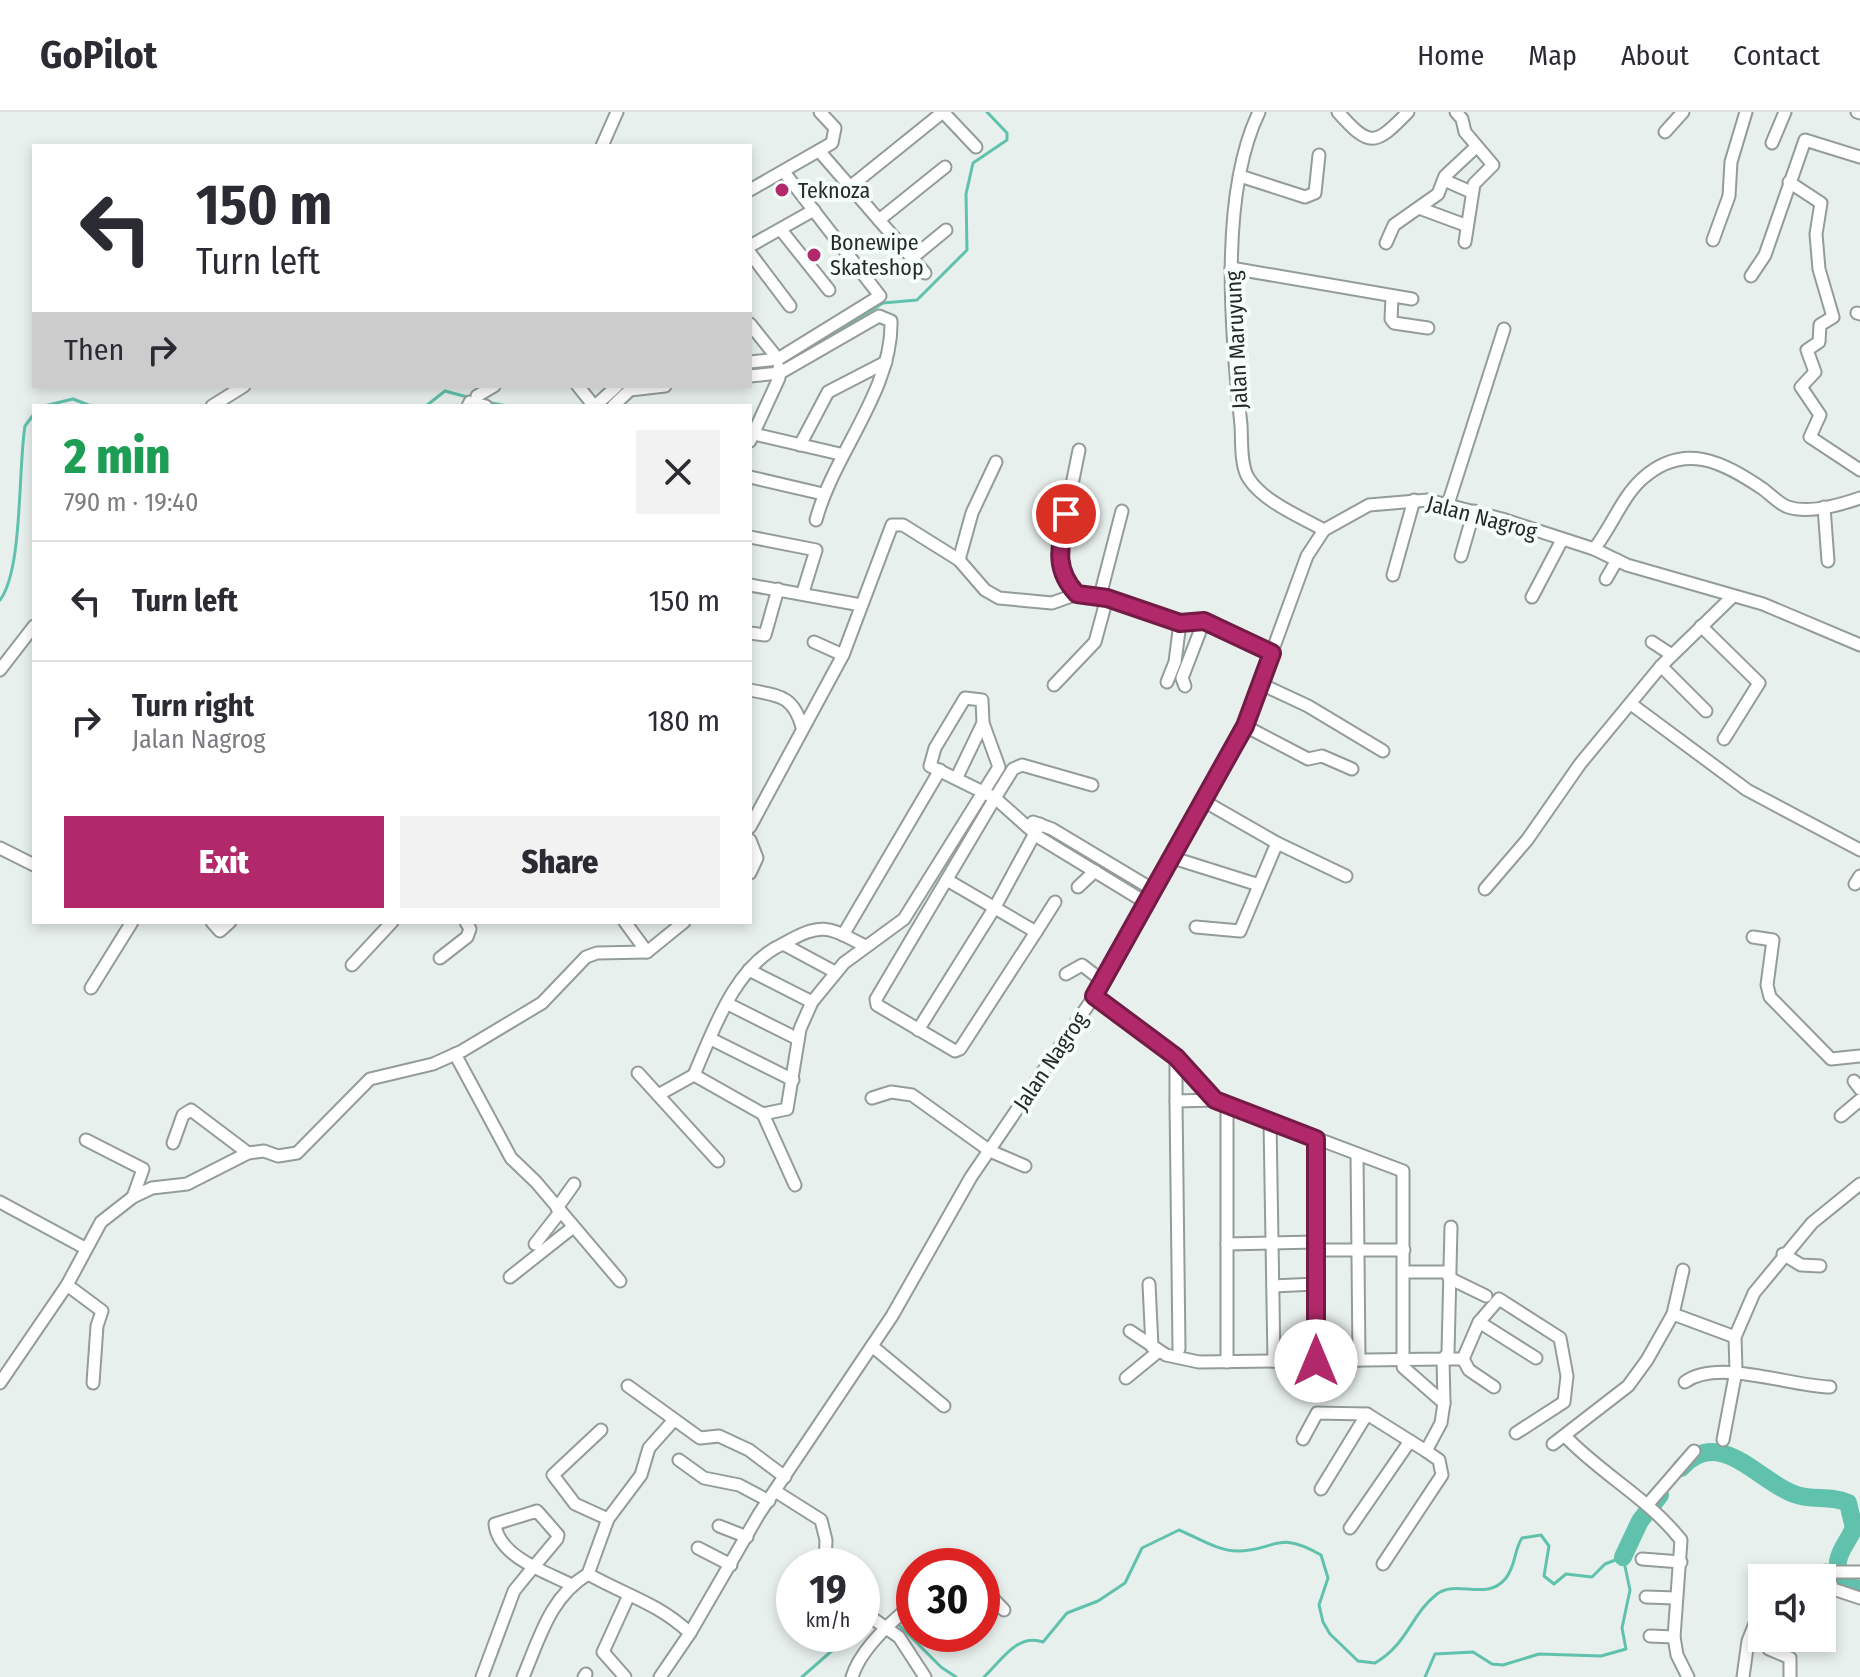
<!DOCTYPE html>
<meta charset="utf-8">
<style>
:root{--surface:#fff;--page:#f2f2f3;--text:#2b2b33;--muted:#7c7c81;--line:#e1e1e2;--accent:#b1296a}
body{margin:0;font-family:"Fira Sans Condensed",sans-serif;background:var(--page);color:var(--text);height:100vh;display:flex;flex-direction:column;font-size:30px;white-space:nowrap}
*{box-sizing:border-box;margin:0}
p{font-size:26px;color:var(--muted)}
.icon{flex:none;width:44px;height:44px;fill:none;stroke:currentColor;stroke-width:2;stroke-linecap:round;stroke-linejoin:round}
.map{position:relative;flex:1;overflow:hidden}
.drawer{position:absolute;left:32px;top:292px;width:720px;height:520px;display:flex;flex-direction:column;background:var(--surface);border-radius:0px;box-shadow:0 4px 12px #0003}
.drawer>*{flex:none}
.guide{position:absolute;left:32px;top:32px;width:720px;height:244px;border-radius:0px;box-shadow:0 4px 12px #0003;background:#fff;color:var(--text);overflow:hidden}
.buttons{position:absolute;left:1748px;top:1452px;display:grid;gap:16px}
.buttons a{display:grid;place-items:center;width:88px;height:88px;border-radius:0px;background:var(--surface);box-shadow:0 4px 12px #0003;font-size:40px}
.speed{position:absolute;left:776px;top:1436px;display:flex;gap:16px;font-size:40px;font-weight:700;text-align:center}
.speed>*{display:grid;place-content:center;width:104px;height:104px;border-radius:50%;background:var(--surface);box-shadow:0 4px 12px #0003;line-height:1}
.speed small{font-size:20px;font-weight:400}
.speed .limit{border:12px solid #d22;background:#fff;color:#111}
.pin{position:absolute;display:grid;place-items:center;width:68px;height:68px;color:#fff;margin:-34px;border:4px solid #fff;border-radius:50%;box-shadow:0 2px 8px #0007}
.me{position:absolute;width:88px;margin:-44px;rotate:0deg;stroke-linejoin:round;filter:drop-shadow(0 0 6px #0008)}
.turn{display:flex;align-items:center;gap:28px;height:168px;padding:0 32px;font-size:36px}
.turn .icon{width:104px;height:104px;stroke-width:2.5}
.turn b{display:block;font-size:56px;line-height:68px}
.then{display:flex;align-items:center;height:76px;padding:0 32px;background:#0003;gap:16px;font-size:30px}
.round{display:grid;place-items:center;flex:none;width:84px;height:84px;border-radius:0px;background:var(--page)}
.headline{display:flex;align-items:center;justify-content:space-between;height:136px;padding:0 32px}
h1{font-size:48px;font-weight:800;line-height:60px;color:#1e9e55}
.cta{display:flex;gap:16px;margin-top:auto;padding:16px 32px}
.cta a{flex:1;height:92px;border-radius:0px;background:var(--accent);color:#fff;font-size:32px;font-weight:800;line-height:92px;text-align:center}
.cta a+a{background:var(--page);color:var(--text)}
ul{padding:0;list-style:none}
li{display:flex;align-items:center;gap:24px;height:120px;padding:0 32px;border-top:2px solid var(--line)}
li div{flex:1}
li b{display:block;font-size:30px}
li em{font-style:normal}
header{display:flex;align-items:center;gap:48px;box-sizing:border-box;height:112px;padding:0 40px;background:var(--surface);border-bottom:2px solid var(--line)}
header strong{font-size:38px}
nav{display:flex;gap:44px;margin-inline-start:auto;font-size:28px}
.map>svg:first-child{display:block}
</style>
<header>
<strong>GoPilot</strong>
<nav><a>Home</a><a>Map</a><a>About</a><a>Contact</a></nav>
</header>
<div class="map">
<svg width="1860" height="1565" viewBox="0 0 1860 1565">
<rect width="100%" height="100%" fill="#e8f0ee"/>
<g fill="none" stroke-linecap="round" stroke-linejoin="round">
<!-- stream -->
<g stroke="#60c2ac" stroke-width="3">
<path d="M750,258l34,-7 99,-60 34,-3 50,-50 -1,-56 7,-31 34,-23v-7l-20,-21"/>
<path d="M612,286l14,-12"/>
<path d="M486,290l21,4"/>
<path d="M44,294l29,-7 18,7"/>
<path d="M426,294l19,-15 26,7"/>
<path d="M0,488c23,-30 18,-132 25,-174l9,-12"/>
<path d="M897,1511l44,44 15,10"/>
<path d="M862,1513l12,-2"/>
<path d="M802,1565l49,-43"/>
<path d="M984,1565c18,-17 33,-44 59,-35l24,-29 31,-12 27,-18 17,-35 37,-18c17,7 39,21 58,21 39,0 39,-22 84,4l7,23 -9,27 4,17 7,12 28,27 17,2c33,-19 36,-49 62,-69 20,-15 50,8 69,-16 10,-13 8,-28 16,-40l19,-3 8,11 -5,30 10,8 12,-10 26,3 13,-13 18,-7 7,33 -8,38 4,21 -25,7 -62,-2 -36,11 -11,-1 -19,-12 -38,2 -10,23"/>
</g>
<!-- river -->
<g stroke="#60c2ac" stroke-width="18">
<path d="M1681,1356c38,-43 77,13 113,26 17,7 37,1 54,9l6,25c-10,22 -24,29 -11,57l17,4"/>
<path d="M1623,1445l17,-36 20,-26"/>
</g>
<defs>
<g id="street">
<path d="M1259,0c-40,83 -28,222 -18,313 1,14 -1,42 8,54 15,23 52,38 75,51"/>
<path d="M1338,0c32,36 37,34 70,0"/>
<path d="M1456,0l6,7 3,13 28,33 -19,19 -9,58"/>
<path d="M1857,0l3,1"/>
<path d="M1665,20l18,-20"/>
<path d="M1772,31l13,-31"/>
<path d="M602,34l15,-34"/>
<path d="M820,40l105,121"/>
<path d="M1240,64l65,21 10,-4 4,-38"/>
<path d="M1444,68l27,12"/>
<path d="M1789,70l32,21 -5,31 3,35 14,48 -13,8 -1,17 -12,8 8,22 -14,15 19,28 -10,22 50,33"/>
<path d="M851,74l92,-74 33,35"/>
<path d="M750,78l82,-47 3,-15 -15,-16"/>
<path d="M1419,96l46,17"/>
<path d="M879,108l66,-53"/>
<path d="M781,118l48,60"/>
<path d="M1713,128l16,-44 2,-34 15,-50"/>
<path d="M1386,131l8,-18 44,-31 7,-18 31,-29"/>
<path d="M750,134l64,-36"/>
<path d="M750,141l40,53"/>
<path d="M912,146l34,-28"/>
<path d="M1231,156l181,31"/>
<path d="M1751,164l14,-21 40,-115 55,17"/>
<path d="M1392,186l-1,21 3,4 34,5"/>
<path d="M1857,201l3,1"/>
<path d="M750,212l28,35"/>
<path d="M750,250l28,-3 102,-63 -96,-124"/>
<path d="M750,264l30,-3 99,-57 12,5c2,69 -57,132 -75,199"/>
<path d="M578,274l16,20"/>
<path d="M477,284l17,-10"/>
<path d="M212,294l32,-20"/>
<path d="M468,294l2,-4 16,4"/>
<path d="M595,294l22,-20"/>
<path d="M613,294l17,-16 35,-4"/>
<path d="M754,322l86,20"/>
<path d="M750,329l29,-63v-10"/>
<path d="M800,333l28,-53 58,-30"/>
<path d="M750,365l73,17"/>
<path d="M1448,392l56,-175"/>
<path d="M1824,395l4,54"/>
<path d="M750,425l66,13 -13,42"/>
<path d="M1594,437l33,16 136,39 97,41"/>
<path d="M1461,444l13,-45"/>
<path d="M959,448l13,-47 24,-51"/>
<path d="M1393,463l21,-75"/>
<path d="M1606,467l11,-19"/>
<path d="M750,473l111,20"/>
<path d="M1077,482l-15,-19 -4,-21 21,-104"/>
<path d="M1100,484l22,-85"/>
<path d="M1532,485l30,-57"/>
<path d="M1701,514l58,57 -35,56"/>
<path d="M750,521l15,2 13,-46"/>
<path d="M814,530l29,13"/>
<path d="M1652,530l20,13"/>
<path d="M1661,554l45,45"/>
<path d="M0,558l34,-44"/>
<path d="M1167,570l8,-20 5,-39"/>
<path d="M1261,572l47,22 75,45"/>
<path d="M1054,573l41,-43 12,-44"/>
<path d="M1185,574l-3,-8 22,-57"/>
<path d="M750,578c29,6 43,5 52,37"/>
<path d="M1631,592l116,86 113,60"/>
<path d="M1245,614l63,33 14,-3 30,13"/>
<path d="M957,665l26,-54 -1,-23 -17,-2 -30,50 -5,18 65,32 45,40 105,64"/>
<path d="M1202,688l75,43 69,33"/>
<path d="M1033,710l19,7 100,60"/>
<path d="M750,715l93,-172 49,-130h11l56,35 26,30 14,8 53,5 25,-9 23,2 80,27 24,-2 68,32"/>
<path d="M750,728l7,18 -7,15"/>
<path d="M0,736l34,17"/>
<path d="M1170,745l89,28"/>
<path d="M947,768l89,52 -76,117 -5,2 -78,-46 -1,-6 119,-201 18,-29 9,-4 70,20"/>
<path d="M1855,772l5,-8"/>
<path d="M1078,775l17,-16"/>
<path d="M1485,777l42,-49 53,-76 81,-98 70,-68"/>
<path d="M212,810l8,9 10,-9"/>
<path d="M625,810l22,30"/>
<path d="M1196,815l44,4 37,-88"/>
<path d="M1036,820l19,-30"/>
<path d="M843,823l97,-165"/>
<path d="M1753,825l20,3 -6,45 3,12 61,62 29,-3"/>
<path d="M783,832c39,-22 44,-18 82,2"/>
<path d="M440,846l27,-21 3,-8 -4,-7"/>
<path d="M352,853l40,-43"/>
<path d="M749,858l63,32"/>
<path d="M835,860l-52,-28c-48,21 -70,87 -89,131l69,39 24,-5 13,-80 12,-27 32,-39 60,-44 95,-152 -16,-44"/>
<path d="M1066,862l16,-9 22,17"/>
<path d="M91,876l41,-66"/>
<path d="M1094,884l82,61 39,43 188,71v196l41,36 -3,20 -15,28 -16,-10 -60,87"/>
<path d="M728,892l70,35"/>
<path d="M918,918l77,-123 45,-83"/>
<path d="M711,927l82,41"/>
<path d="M455,942l56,104 25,24 84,99"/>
<path d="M1176,945v44l39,-1"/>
<path d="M638,961l20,22"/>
<path d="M694,963l-36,20 60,66"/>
<path d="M1854,969l6,8"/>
<path d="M872,986l19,-6 21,3 78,56 35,15"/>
<path d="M1176,989l3,248"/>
<path d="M763,1002l32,71"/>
<path d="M1841,1004l19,-16"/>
<path d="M1270,1009l4,240"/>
<path d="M86,1028l57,29 -10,28"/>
<path d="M173,1031l10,-28 8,-5 57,43"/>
<path d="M1357,1042l2,206"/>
<path d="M0,1090l85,46"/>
<path d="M557,1096l17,-24"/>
<path d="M535,1132l25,-32"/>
<path d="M1227,1132l89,-2"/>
<path d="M1316,1138h88"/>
<path d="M1783,1142l18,11 19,1"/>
<path d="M1404,1160h45"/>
<path d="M510,1165l62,-49"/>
<path d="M1449,1166l37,18"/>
<path d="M1149,1172l3,63"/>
<path d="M67,1173l35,26 -5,15 -4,57"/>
<path d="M1273,1174l43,-2"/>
<path d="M1673,1202l10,-44"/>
<path d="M1479,1210l57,36"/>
<path d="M1130,1219l36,24 33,7 244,-3 5,-6 3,-126"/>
<path d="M872,1234l72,60"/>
<path d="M1463,1247l6,11 25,17"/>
<path d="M1316,1249v-222"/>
<path d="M1227,1250v-257"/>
<path d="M1126,1266l33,-27"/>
<path d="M1685,1270c33,-24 104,4 145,5"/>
<path d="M0,1271l67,-98 34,-63 32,-25 19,-9 35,-4 61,-31 16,-2 14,5 19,-3 73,-74 63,-15 29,-13 80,-48 44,-46 11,-4 50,-1 37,-30"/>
<path d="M628,1274l72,52 19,-2 30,14 36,27"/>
<path d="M1444,1291l-1,-44h20l16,-37 20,-23 61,39 7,38 -3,26 -48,31"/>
<path d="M601,1318l-48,45 22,29 33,15"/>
<path d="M1565,1324c36,38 83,62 116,104l-7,97 3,18 11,22"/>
<path d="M1303,1327l14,-26 50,1 43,27"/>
<path d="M1723,1328l13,-69 -1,-34 19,-44 58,-70 48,-39"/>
<path d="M1553,1332l75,-58 19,-26 26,-46 62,23"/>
<path d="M679,1348l25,18 35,7 30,16"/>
<path d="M1321,1377l46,-75"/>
<path d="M775,1379l46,29 5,20 -1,26"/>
<path d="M1649,1391l45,-52"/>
<path d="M719,1414l28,11"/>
<path d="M698,1436l33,17"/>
<path d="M1642,1447l39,3"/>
<path d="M1383,1452l59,-89 -3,-15 -13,-9"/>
<path d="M1826,1459l7,18 27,9"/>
<path d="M588,1462c39,22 68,28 102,59"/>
<path d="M1776,1466l30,-6h54"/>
<path d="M982,1475l22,23"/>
<path d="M1646,1485l30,1"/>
<path d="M862,1499l37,26 26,40"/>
<path d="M1650,1524l24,1"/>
<path d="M1769,1526v11l21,9v19"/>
<path d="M482,1565l32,-86c14,-18 29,-35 43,-52l1,-4 -21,-24 -42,13c3,32 50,48 75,60"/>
<path d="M523,1565c17,-40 27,-80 65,-103l20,-55 33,-44 8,-27 25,-28"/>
<path d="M584,1565l2,-3"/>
<path d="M625,1565l-22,-25 26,-57"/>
<path d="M660,1565l30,-44 69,-119 133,-198 79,-139 135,-198 69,-132 70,-121 62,-170 17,-26 45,-25 59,-5 74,19 92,30c17,-21 28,-52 48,-70 42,-38 81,-17 121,10 7,5 16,15 25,18 21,7 52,-2 72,-9"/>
<path d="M852,1565c8,-27 41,-57 62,-74"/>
<path d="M1743,1565l5,-36 14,-35"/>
</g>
</defs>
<!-- street casing -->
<use href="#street" stroke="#949c9a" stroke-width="15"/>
<!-- street -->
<use href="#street" stroke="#fff" stroke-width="11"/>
</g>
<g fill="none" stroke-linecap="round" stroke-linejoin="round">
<defs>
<path id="route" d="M1066,402c-6,32 -13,55 11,80l30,4 73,25 24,-2 68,32 -27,73 -151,270 82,61 39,43 101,39v222"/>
</defs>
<!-- route casing -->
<use href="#route" stroke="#731b45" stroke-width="20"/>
<!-- route -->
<use href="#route" stroke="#b1296a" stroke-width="14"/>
</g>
<!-- markers -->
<g fill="#b1296a" stroke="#f5fefb" stroke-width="3">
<circle cx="782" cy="78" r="8"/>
<circle cx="814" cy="143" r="8"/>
</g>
<g text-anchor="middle" stroke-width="8" stroke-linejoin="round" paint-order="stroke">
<!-- poi labels -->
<g font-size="22" fill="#262928" stroke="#f5fefb" text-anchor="start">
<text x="798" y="86">Teknoza</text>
<text x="830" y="138">Bonewipe<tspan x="830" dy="25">Skateshop</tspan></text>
</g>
<!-- street labels -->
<g font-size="22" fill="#262928" stroke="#f5fefb">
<text transform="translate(1236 228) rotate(-93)" y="8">Jalan Maruyung</text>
<text transform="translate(1482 405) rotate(15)" y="8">Jalan Nagrog</text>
<text transform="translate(1050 949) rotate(-56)" y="8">Jalan Nagrog</text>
</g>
</g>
</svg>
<div class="buttons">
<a><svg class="icon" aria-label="sound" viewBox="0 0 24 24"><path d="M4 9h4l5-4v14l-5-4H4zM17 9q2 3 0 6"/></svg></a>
</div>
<div class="speed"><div>19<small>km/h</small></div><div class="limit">30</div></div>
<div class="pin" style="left:1066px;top:402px;background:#d93025"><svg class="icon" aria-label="arrive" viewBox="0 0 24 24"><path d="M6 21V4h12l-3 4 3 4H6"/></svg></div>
<svg class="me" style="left:1316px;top:1249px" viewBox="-20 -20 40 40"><circle r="19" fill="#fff"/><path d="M0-13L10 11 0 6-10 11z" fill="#b1296a"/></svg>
<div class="guide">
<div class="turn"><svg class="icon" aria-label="left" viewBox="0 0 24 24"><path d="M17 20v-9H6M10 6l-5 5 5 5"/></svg><div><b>150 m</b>Turn left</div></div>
<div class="then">Then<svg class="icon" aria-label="right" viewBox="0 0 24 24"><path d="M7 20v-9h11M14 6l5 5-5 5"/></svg></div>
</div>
<section class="drawer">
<div class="headline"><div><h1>2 min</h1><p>790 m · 19:40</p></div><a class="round"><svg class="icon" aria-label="close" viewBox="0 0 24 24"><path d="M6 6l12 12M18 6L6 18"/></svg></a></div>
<ul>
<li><svg class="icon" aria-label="left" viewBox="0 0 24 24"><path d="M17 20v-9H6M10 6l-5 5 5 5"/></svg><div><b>Turn left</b></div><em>150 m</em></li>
<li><svg class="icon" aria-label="right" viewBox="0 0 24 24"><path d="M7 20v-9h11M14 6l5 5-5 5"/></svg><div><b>Turn right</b><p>Jalan Nagrog</p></div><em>180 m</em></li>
</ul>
<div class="cta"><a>Exit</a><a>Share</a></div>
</section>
</div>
